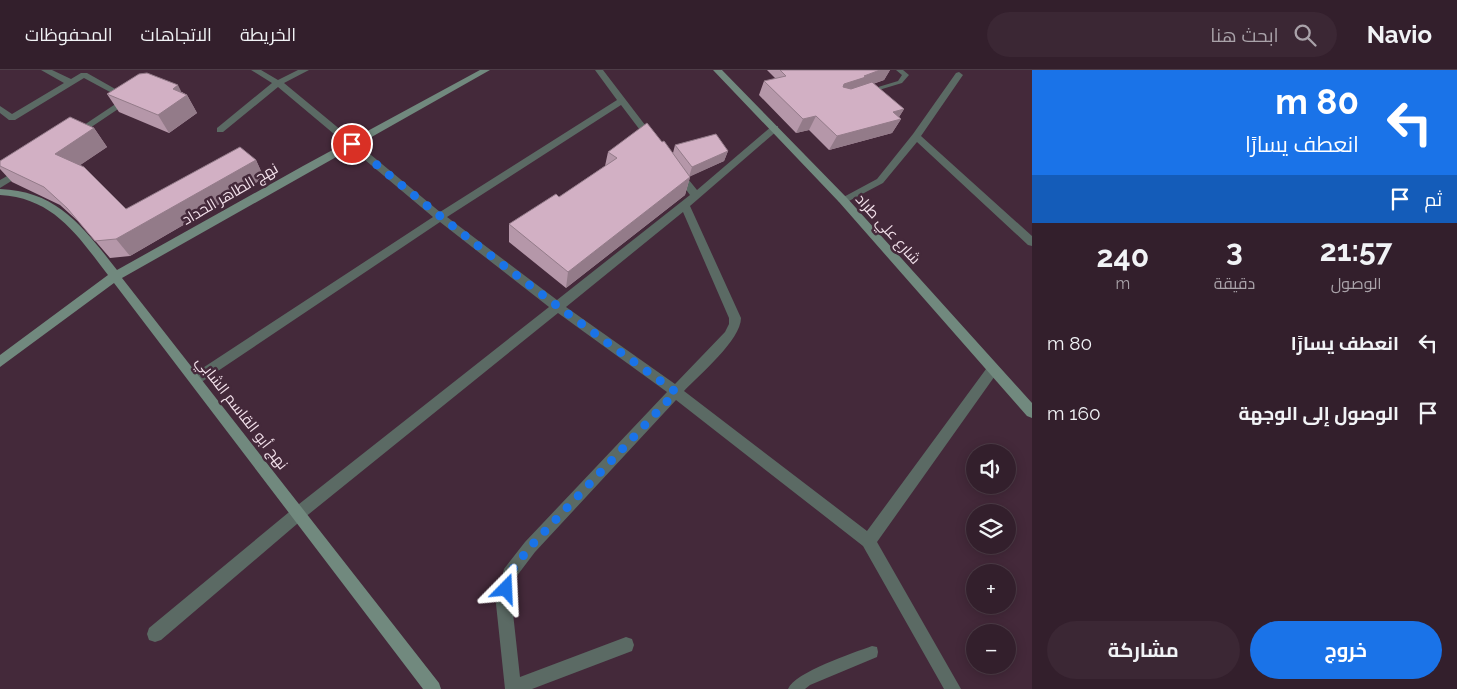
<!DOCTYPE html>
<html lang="ar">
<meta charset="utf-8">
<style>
:root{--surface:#331f2c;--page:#3b2734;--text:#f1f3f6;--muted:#a9a2a9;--line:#4e3d48;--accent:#1a73e8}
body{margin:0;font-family:Raleway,Cairo,sans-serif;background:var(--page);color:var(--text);direction:rtl;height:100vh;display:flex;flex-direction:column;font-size:19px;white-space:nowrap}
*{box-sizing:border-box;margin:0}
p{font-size:16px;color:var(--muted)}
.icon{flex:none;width:28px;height:28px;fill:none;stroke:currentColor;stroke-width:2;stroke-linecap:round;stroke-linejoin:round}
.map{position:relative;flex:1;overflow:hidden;direction:ltr}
.drawer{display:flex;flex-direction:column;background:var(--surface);width:425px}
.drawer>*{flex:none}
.top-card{background:#1a73e8;color:#fff;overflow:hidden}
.buttons{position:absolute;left:966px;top:374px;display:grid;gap:10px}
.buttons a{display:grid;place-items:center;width:50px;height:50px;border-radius:50%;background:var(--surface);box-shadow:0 2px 12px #0003,0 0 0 1px var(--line);font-size:25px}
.pin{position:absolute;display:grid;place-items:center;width:42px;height:42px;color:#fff;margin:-21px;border:2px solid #fff;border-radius:50%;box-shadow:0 1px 5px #0007}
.me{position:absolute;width:55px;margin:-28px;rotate:21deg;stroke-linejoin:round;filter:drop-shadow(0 0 4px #0008)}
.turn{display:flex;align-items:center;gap:18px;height:105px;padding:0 15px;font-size:22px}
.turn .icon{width:65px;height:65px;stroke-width:2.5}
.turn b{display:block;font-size:35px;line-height:42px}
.then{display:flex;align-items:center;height:48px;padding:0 15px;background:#0003;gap:10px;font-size:19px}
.eta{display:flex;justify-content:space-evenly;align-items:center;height:85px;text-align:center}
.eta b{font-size:30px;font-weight:700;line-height:35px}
.cta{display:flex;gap:10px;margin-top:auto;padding:10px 15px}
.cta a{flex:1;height:58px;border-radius:30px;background:var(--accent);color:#fff;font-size:20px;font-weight:700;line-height:58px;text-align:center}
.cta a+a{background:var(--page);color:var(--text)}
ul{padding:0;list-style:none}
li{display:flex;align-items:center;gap:15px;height:70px;padding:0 15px}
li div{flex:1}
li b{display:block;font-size:19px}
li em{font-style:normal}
header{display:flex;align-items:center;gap:30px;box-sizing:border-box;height:70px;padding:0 25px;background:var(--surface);border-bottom:1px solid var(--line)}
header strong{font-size:24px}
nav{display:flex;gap:28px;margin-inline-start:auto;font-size:18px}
.search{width:350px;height:45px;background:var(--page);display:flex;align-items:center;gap:12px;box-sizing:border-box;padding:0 18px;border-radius:28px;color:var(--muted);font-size:19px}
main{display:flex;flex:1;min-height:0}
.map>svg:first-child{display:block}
</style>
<header>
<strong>Navio</strong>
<div class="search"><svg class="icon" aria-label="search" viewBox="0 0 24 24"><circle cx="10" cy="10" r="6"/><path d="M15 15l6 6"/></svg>ابحث هنا</div>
<nav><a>الخريطة</a><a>الاتجاهات</a><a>المحفوظات</a></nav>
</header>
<main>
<section class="drawer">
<div class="top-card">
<div class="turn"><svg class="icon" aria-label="left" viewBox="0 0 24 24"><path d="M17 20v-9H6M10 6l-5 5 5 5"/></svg><div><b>80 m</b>انعطف يسارًا</div></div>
<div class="then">ثم<svg class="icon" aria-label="arrive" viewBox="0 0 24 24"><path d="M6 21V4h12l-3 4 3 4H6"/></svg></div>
</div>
<div class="eta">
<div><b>21:57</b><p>الوصول</p></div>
<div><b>3</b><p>دقيقة</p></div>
<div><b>240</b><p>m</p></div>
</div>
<ul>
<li><svg class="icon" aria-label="left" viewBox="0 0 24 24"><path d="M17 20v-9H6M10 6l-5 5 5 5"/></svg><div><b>انعطف يسارًا</b></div><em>80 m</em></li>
<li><svg class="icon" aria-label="arrive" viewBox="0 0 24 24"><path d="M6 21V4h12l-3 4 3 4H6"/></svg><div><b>الوصول إلى الوجهة</b></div><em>160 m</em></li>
</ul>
<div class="cta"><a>خروج</a><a>مشاركة</a></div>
</section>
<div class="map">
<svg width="1032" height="619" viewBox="0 0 1032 619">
<rect width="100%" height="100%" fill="#44293a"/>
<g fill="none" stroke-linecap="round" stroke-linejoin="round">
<!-- lane -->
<g fill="#5b6a64" fill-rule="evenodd">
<path d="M896,0h7l6,5 -7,8 -33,10h-4v-2l33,-10 4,-6z"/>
<path d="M872,576l5,1 1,5 -1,5 -67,28 -5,4h-17c7,-17 65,-36 84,-43z"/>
</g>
<!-- street -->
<g fill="#5b6a64" fill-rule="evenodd">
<path d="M41,0h11l19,9 10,-6h6l46,26 -58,39 -3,-1v-4l51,-34 -39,-21 -69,42h-6l-9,-7v-7l12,8 52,-31z"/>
<path d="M251,0h10l17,10 20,-10h11l-25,13 156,129 177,-112 -22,-30h8l52,68v4h-6l-28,-37 -174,112 110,83 133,-105 -18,-24 2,-2h6l17,21 75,-64h6v4l-88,76 51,112c0,22 -42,57 -57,73l183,140 122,-166h8l2,4 -2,4 -120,169 84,147h-17l-81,-143 -187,-146 -141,152 -19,25 -4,27 8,73 106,-40 6,2 2,6 -2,6 -100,38h-27l-9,-85 8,-35 21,-27 142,-150 -109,-79 -254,205 -143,122 -6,2 -6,-2 -2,-6 2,-6 145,-120 255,-201 -109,-85 -240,161 -4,1 -4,-1 -2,-4 2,-4 241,-158 -155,-130 -55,45h-6v-4l55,-45zM683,142l46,106v6l-4,8 -50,52 -109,-77z"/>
<path d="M959,2l4,3 -42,61 111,100v10l-4,-1 -111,-103 -34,41 -36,19h-8l-1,-2 39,-21 36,-45 43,-61z"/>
<path d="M23,97l5,3 -2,2 -26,16v-8z"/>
</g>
<!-- secondary -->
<g fill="#71897e" fill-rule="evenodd">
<path d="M480,0h10l-368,208 317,405 2,6h-18l-309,-406 -114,84v-12l108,-80c-30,-39 -54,-77 -108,-80v-6c58,2 84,39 117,81l186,-104z"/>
<path d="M713,0h9l125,128 185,205v15l-5,-2 -188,-214z"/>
</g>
</g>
<!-- wall -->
<g fill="#b597a9">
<path d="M767,0h123l-6,10 -11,4 31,25 -5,8 2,2 -9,14 -63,17 -20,-20 -13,3 -37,-38 5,-14 11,-2v-1z"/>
<path d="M182,22l5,3 10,18 -28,20 -50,-21 -12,-18z"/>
<path d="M94,58l13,19 -27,18 46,44 130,-49 8,18 -134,78 -20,2 -31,-36 -19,-17 -48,-23 -12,-13v-8z"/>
<path d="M662,72l11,11 2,-8 53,6 -4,10 -34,15v1l-5,18 -119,93 -57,-46v-18l50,-27 46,-31 3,-14z"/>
</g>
<!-- shaded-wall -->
<g fill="#937b89">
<path d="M880,0h10l-6,10 -24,8 -24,10 8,-14 20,-8z"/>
<path d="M178,15l6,12 3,-2 10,18 -28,20 -11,-18 15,-26z"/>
<path d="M904,39l-7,11 4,-1 -9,14 -63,17 8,-14 56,-24z"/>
<path d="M816,46l-7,14 -13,3 7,-14z"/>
<path d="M94,58l13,19 -37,25 -15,-18z"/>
<path d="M728,81l-4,10 -35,16 3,-10z"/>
<path d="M256,90l8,18 -134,78 -14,-17z"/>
<path d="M690,107l-5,18 -119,93 2,-16z"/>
</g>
<!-- building -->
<g fill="#d2b0c4" stroke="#937b89">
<path d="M780,0h100l-16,6 2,1 -22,7 -1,3 8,2 21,-7 32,27 -11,3 8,7 -64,17 -21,-20 -13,3 -39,-38 22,-5z"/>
<path d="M147,3l31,12 -5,4 14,6 -29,20 -51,-21 32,-20z"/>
<path d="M70,47l24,11 -39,26 29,13 42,42 114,-62 16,13 -140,79 -21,2 -28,-33 -23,-21 -44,-21v-5z"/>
<path d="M647,53l15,19 2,-1 26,36 -122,95 -59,-48 47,-30 3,3 58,-39 -9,-6z"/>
<path d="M716,64l12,17 -36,16 -17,-22z"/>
</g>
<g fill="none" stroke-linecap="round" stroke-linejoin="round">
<!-- route -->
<path stroke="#1a73e8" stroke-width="9" stroke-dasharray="0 16.2" d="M352,74c104,88 213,169 324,248l-146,155 -21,27 -3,15"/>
</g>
<g text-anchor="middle" stroke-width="5" stroke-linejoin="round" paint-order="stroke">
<!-- street labels -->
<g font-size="15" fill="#f3e1eb" stroke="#44293a">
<text transform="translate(230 124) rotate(-30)" y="5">نهج الطاهر الحداد</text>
<text transform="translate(888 159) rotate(48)" y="5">شارع علي طراد</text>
<text transform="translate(242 343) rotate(52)" y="5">نهج أبو القاسم الشابي</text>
</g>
</g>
</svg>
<div class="buttons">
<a><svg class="icon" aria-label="sound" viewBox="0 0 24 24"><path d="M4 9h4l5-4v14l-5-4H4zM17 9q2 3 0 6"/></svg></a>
<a><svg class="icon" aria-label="layers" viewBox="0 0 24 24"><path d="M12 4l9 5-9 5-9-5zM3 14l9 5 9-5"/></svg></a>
<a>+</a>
<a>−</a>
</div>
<div class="pin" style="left:352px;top:74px;background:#d93025"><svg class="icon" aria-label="arrive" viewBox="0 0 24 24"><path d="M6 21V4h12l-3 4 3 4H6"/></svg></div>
<svg class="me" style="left:506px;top:519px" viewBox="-20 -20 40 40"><path d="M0-17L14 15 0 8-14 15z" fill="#1a73e8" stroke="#fff" stroke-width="4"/></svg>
</div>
</main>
